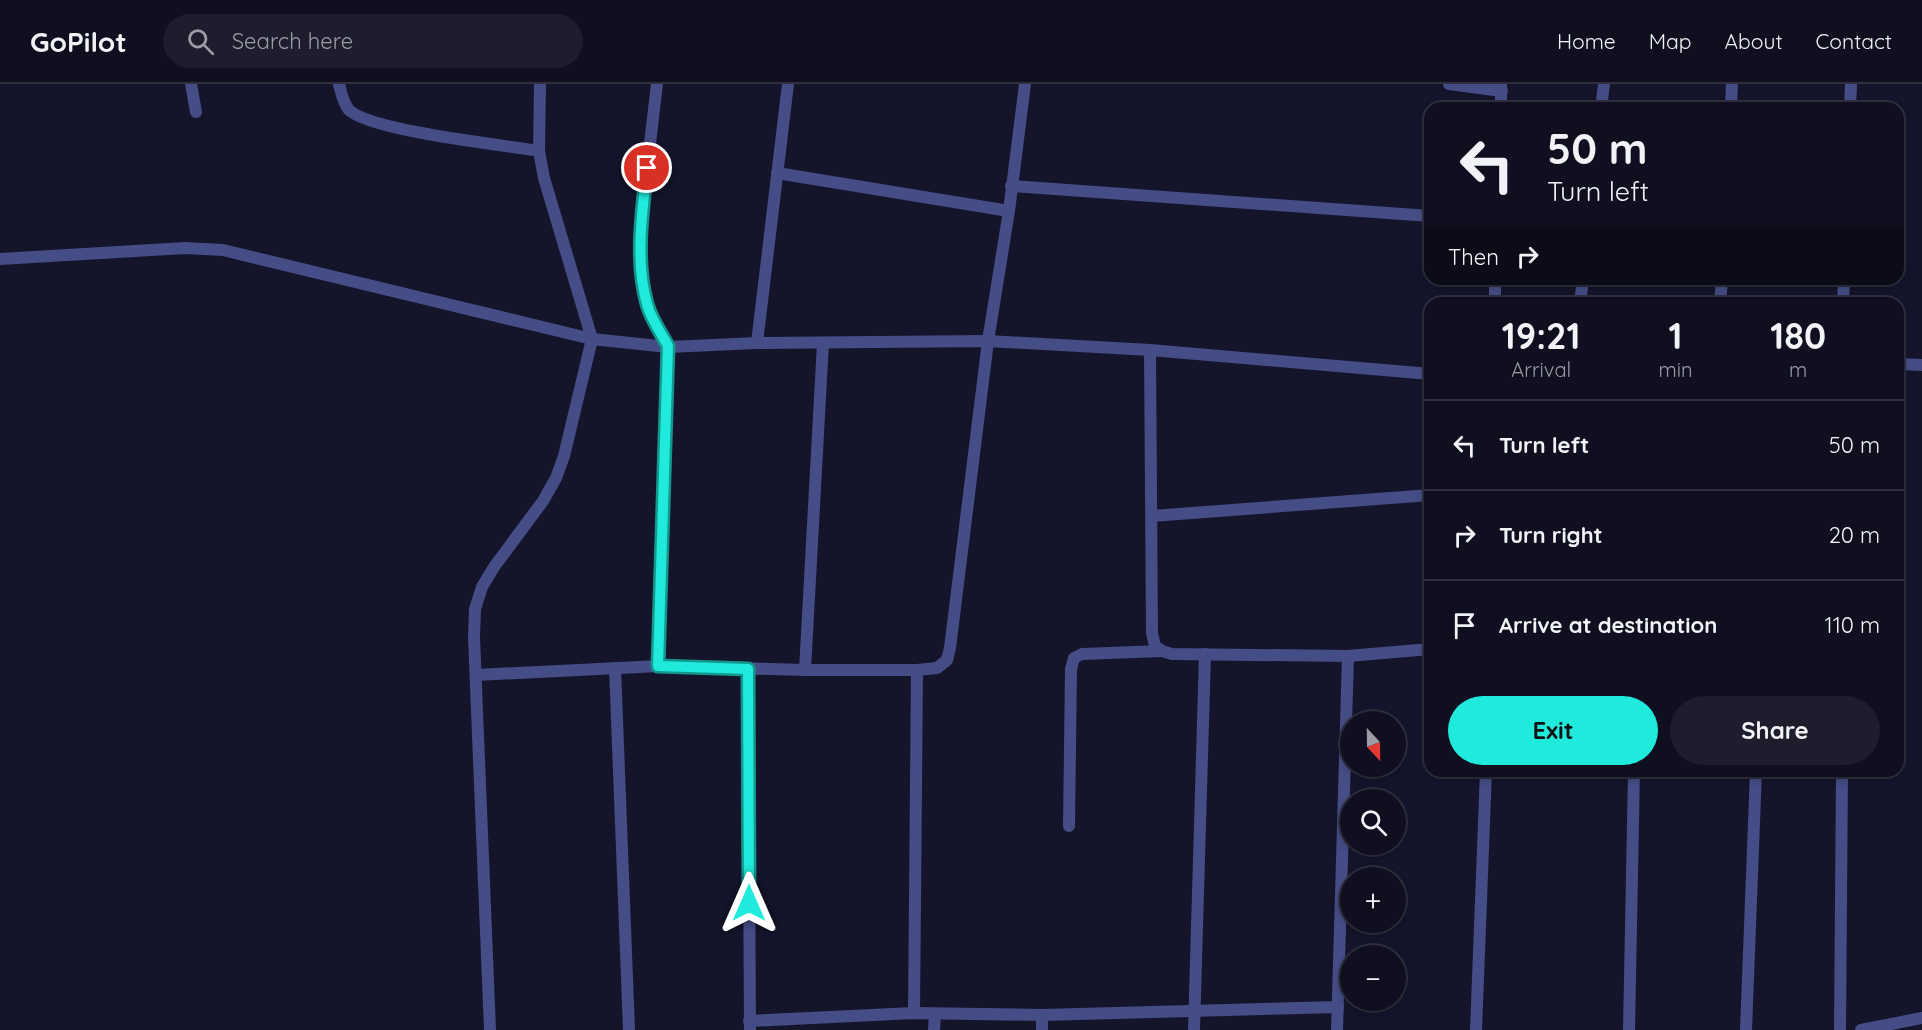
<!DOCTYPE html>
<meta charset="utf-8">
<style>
:root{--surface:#0f0f20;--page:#1d1d2d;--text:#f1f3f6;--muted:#9b9ca5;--line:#2f2f3e;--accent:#1feadb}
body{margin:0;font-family:Quicksand,sans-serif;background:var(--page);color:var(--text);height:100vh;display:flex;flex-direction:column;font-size:22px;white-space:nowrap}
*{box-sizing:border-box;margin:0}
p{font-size:20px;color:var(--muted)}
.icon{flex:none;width:33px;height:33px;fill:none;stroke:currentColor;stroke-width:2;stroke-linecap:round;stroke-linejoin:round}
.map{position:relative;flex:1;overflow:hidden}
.panel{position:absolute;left:1424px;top:213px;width:480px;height:480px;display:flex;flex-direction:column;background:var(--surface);border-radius:18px;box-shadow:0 3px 9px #0003,0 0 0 2px var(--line)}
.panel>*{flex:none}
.banner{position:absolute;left:1424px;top:18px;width:480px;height:183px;border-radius:18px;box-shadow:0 3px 9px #0003,0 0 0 2px var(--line);background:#0f0f20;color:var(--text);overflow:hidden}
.needle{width:39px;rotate:158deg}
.controls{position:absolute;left:1340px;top:627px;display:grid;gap:12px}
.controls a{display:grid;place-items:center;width:66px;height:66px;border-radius:50%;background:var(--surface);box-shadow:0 3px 9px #0003,0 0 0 2px var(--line);font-size:30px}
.pin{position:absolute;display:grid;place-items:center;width:51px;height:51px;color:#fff;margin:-26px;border:3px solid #fff;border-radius:50%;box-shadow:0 2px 6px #0007}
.me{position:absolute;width:66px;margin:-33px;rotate:0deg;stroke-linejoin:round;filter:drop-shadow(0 0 4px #0008)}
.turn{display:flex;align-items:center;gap:21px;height:126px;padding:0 24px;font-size:27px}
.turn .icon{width:78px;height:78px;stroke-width:2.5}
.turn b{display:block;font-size:42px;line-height:51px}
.then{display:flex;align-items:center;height:57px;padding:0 24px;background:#0003;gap:12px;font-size:22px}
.eta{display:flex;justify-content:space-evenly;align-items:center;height:102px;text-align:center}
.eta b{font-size:36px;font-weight:700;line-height:42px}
.primary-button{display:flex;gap:12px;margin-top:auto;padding:12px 24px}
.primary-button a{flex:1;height:69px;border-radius:36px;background:var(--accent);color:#111;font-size:24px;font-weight:700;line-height:69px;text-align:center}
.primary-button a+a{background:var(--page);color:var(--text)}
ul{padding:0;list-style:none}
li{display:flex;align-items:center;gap:18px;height:90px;padding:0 24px;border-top:2px solid var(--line)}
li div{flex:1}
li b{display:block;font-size:22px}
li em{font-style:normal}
header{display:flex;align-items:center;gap:36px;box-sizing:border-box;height:84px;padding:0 30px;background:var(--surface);border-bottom:2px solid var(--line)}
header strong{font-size:28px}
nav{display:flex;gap:33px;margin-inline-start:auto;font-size:21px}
.search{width:420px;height:54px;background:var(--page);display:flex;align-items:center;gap:15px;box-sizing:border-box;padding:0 21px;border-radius:33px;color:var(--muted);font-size:22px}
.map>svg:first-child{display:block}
</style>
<header>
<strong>GoPilot</strong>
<div class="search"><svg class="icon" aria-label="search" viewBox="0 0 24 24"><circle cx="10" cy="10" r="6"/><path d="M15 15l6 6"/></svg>Search here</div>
<nav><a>Home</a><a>Map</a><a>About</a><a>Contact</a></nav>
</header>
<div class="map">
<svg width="1922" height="946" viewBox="0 0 1922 946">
<rect width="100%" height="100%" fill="#14142b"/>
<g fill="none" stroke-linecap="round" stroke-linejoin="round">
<!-- lane -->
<g stroke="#444d85" stroke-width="12">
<path d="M191,0l5,28"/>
<path d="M339,0c2,8 4,19 10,26 22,21 154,35 190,41"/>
</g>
<!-- street -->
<g stroke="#444d85" stroke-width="12">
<path d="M657,0l-15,127 -1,62 6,33 21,41 -9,319"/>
<path d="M1449,0l53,7"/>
<path d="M1501,24v-23"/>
<path d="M1601,24l3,-24"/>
<path d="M1731,24l1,-24"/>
<path d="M1850,24l1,-24"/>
<path d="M777,89l232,38"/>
<path d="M1011,102l419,30"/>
<path d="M0,175l185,-11 38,2 369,89 76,8 89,-4 231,-2 162,9 280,24"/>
<path d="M1495,219v-24"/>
<path d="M1580,219l3,-24"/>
<path d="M1720,219l2,-24"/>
<path d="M1843,219l1,-24"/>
<path d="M757,259l31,-259"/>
<path d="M1150,266l2,283 3,13 7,5 10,3 176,2 82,-7"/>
<path d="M1898,280l24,1"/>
<path d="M1152,432l278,-21"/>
<path d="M615,584l14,362"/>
<path d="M748,585l2,361"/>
<path d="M805,586l18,-327"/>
<path d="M476,591l183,-9 146,4h112l20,-2 10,-8 3,-12 38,-307 21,-130 16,-127"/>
<path d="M1069,742l2,-157 3,-11 8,-4 80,-3"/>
<path d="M914,929l3,-343"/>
<path d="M749,937l165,-8 128,2 296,-8"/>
<path d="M490,946l-16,-393 1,-28 7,-22 12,-20 49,-66 13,-23 8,-22 28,-117 -48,-161 -5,-27 1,-67"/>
<path d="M934,946l1,-16"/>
<path d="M1042,946v-15"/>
<path d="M1194,946l11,-376"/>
<path d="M1337,946l11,-374"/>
<path d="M1476,946l10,-259"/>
<path d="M1629,946l5,-259"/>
<path d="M1746,946l10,-259"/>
<path d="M1840,946l2,-259"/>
<path d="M1861,946l61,-12"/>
</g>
</g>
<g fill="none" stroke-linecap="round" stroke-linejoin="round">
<defs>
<path id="route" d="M647,84c-5,45 -12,93 0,136 4,15 14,29 21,42l-10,320 90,3 1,234"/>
</defs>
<!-- route casing -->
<use href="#route" stroke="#14988e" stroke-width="15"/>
<!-- route -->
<use href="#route" stroke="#1feadb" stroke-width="10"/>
</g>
</svg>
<div class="controls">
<a><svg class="needle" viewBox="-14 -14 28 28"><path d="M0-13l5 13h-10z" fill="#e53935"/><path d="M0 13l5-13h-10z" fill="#9b9ca5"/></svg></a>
<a><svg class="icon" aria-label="search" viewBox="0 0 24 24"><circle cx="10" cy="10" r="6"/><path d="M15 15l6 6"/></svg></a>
<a>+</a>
<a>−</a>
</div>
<div class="pin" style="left:647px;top:84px;background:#d93025"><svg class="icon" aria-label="arrive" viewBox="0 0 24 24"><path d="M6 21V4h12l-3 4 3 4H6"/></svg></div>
<svg class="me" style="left:749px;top:819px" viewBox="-20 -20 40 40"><path d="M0-17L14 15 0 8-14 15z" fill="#1feadb" stroke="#fff" stroke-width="4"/></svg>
<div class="banner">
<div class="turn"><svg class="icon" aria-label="left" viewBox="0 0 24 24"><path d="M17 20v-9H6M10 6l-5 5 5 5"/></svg><div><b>50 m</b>Turn left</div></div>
<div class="then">Then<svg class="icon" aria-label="right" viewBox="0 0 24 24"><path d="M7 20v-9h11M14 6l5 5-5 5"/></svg></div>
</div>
<section class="panel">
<div class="eta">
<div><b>19:21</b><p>Arrival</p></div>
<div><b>1</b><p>min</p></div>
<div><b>180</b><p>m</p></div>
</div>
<ul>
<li><svg class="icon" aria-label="left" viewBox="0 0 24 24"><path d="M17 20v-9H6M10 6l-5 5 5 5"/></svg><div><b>Turn left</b></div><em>50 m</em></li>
<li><svg class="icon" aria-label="right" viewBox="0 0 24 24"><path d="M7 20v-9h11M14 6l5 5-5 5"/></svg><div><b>Turn right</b></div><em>20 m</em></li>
<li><svg class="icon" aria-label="arrive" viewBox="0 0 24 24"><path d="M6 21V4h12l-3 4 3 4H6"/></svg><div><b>Arrive at destination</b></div><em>110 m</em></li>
</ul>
<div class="primary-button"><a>Exit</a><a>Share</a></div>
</section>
</div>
